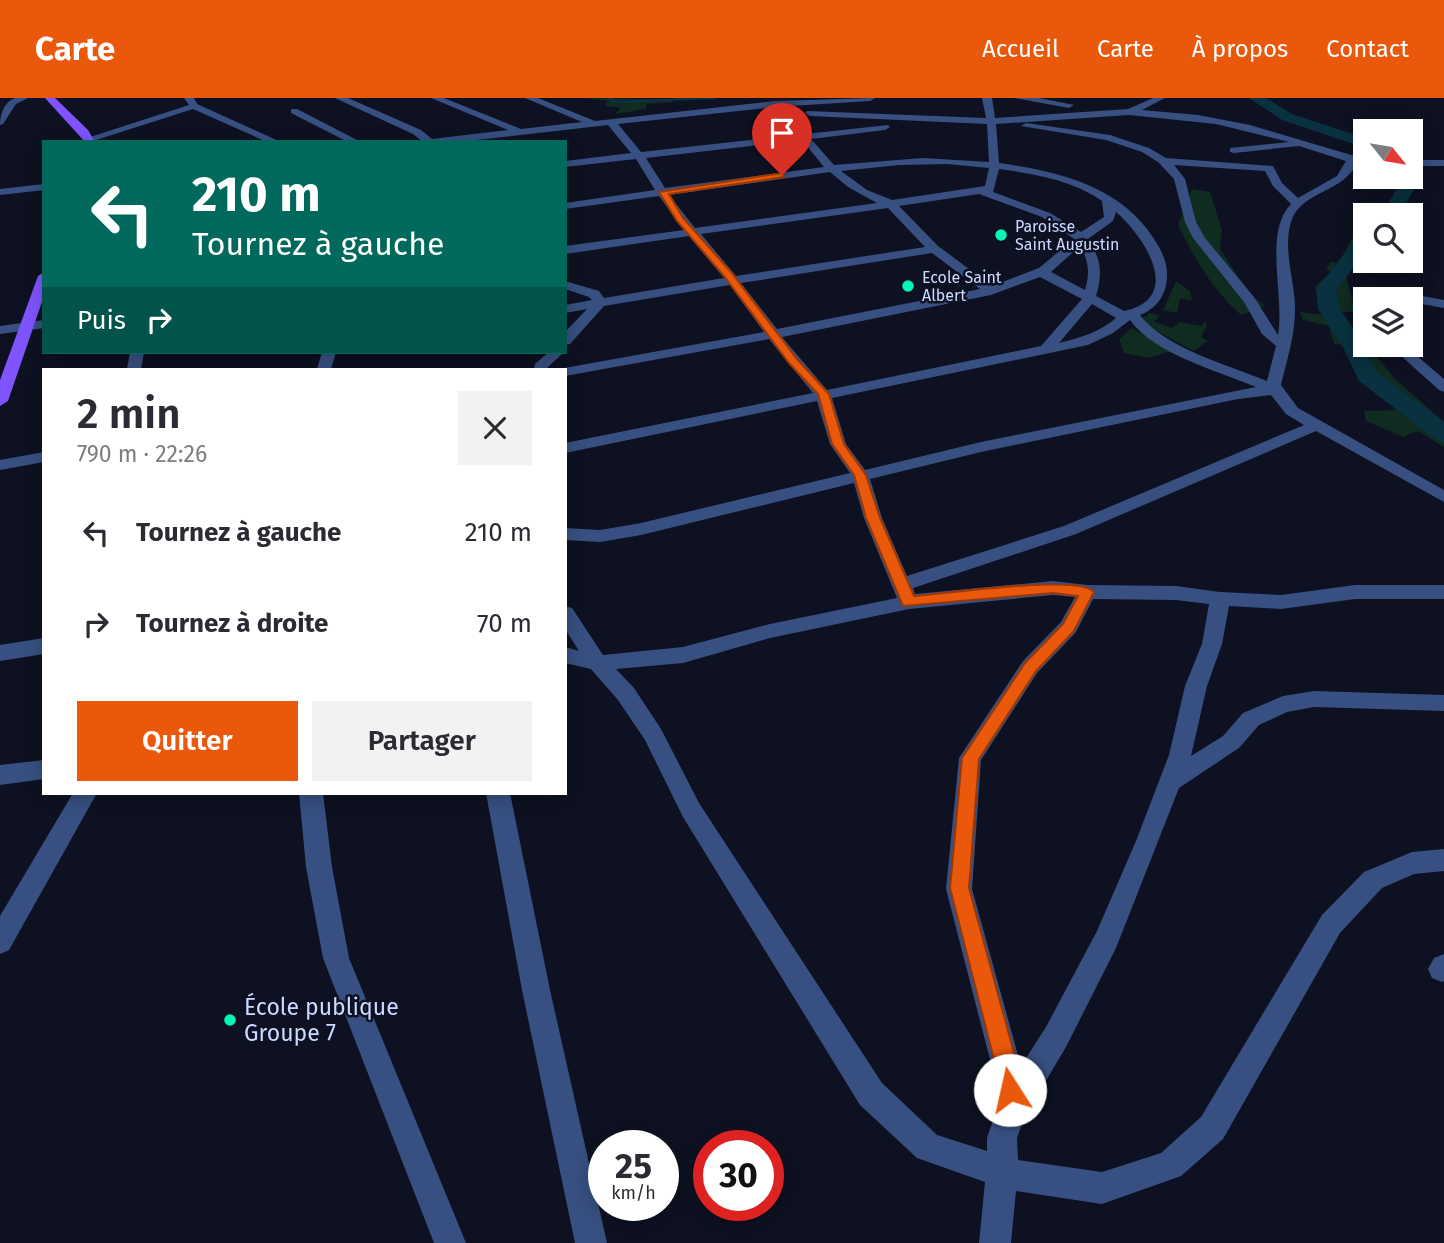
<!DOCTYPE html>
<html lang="fr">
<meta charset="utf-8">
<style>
:root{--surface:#fff;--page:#f2f2f3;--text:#2b2b33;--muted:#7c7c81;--accent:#ea580c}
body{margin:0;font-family:"Fira Sans",sans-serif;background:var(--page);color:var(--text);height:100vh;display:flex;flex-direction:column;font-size:26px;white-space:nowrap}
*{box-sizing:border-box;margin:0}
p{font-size:23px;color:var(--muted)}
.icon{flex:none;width:38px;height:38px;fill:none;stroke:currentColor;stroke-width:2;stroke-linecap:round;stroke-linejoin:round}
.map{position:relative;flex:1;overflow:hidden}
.panel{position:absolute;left:42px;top:270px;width:525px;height:427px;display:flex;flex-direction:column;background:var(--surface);border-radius:0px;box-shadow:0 4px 18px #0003}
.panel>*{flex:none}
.top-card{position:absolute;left:42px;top:42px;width:525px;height:214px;border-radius:0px;box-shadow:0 4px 18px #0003;background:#00695c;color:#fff;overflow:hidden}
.needle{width:46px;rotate:120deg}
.controls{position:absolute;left:1353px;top:21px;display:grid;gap:14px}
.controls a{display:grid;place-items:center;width:70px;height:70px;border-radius:0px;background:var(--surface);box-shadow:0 4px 18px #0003;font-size:35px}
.speed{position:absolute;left:588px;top:1032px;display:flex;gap:14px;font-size:35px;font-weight:700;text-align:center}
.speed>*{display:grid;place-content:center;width:91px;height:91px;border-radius:50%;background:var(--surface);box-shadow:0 4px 18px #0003;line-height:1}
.speed small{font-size:18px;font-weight:400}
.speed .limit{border:10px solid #d22;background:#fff;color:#111}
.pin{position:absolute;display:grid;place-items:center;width:60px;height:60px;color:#fff;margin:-72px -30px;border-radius:50% 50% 50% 0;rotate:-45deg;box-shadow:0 0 7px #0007}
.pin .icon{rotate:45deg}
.me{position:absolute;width:77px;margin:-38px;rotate:350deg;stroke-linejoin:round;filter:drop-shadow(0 0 5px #0008)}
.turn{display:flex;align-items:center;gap:24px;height:147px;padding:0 35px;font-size:32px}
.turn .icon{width:91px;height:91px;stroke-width:2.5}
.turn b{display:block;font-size:49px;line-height:60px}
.then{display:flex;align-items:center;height:66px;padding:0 35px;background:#0003;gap:14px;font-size:26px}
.round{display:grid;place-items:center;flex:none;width:74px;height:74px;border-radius:0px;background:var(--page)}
.headline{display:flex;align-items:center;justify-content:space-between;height:119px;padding:0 35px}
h1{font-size:42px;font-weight:600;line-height:52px}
.action{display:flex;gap:14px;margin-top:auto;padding:14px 35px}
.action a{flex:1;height:80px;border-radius:0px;background:var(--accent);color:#fff;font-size:28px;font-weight:600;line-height:80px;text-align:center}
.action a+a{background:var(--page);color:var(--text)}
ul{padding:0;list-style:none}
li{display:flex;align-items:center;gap:21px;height:91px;padding:0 35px}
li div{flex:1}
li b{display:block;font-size:26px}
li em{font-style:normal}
header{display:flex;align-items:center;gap:42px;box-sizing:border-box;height:98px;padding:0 35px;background:var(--accent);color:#fff}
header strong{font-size:33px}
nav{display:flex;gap:38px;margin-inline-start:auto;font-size:24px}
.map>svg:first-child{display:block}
</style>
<header>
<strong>Carte</strong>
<nav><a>Accueil</a><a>Carte</a><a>À propos</a><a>Contact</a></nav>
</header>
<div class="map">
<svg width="1444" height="1145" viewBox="0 0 1444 1145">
<rect width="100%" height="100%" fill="#0d1121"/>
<!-- green -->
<g fill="#102b20">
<path d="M584,0l89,1 1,3 -27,2 -1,5 -31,5 6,-6 -16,-2 2,-5z"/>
<path d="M1192,91l18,3 12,38 -2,19 30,45 15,12 -24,9c-29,-26 -46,-55 -63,-90z"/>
<path d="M1365,132l-1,28 -8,-1 -10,18 9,37h-14l54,67 49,43v25l-26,-16 -15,6 -37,-16 -2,-10 32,-1 -18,-18 -17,-10 -15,-37 -12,-1 -5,-18 -26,-6 -3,-8 22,3 -7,-28 16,-15 -5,-2 4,-8 9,1 13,-25z"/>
<path d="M1176,183l14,10 2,9 -12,-1 -3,14 -14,-3z"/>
<path d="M1150,215l9,3 -5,6 18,6 8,-6 22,4 3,-6 2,5 -6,12 7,4 -15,10 -54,-30z"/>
<path d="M1132,230l40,23 -24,7 -24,-5 -5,-14z"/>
</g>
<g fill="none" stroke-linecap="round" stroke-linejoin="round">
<!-- stream -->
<path stroke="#09313f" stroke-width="2.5" d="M610,0l4,4 101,-4"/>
<!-- river -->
<g fill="#09313f" fill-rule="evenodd">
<path d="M1249,0h17l26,16 73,24v10l-83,-28z"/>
<path d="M1410,60l12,7 -2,13 -20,37h-18l21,-38h7z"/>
<path d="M1365,136v19l-29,37 4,19 25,38 12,25 67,50v20l-9,-3 -76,-58 -16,-34 -25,-38 -2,-19 42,-54z"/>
</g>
<!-- minor -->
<g fill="#375081" fill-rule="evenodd">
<path d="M15,0h13l-12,6 -13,20 -3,1c0,-11 4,-23 15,-27z"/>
<path d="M184,0h10l3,6 84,38h-14l-74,-33 -100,32 -9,-2 105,-34z"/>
<path d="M335,0h13l73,32 11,9 76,-9 -77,-32h13l77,31 61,-7 -57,-24h13l57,23 180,-20 100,-3 -5,3 -95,6 -157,17 23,28 247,-27 2,2 -5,3 -74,9 23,26 89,-7 66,4 -2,-38 -177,-8 -5,-3 2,-2 179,7 -4,-20h10l3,20 133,-9 25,-11h12l-23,12 56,5 52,10 115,34v6l-9,-1c-12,28 -53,27 -64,55 -10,28 2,59 3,86 1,28 -8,54 -14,80l17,23 146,82v12l-128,-71 -240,103 -163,54 2,6 138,-13 34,4 89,1 44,6 61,3 74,-10h89v14h-89l-74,10 -52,-3 -7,38 -15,42 -16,70 32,-20 20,-23 40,-17 31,-5 130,4v16l-130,-4 -27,5 -28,13 -20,23 -60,40 -63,160 -50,99 -41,69 -8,22 1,22 84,12 59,-19 40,-36 121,-202 42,-43 48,-20 32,-3v22l-30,3 -32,14 -42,45 -117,206 -42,37 -79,28 -86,-13 -5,52h-32l6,-61 -68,-24 -57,-53 -177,-288 -38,-77 -27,-40 -27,-31 -26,-6v-16l14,4 -14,-22v-23l7,2 31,47 80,-8 87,-23 127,-26 -33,-80 -10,-35 -213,52 -41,7 -35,-2v-12l35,2 41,-7 209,-50 -20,-29 -13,-43 -252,52v-10l248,-50 -44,-54 -204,37v-7h-6l205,-37 -34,-47 -126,21 -34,38 -5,1v-13l22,-23 -22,4v-8l27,-5 -3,-3 -24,-8v-8l34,10 5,7 120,-20 -35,-42 -124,18v-8l119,-16 -25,-34 -94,13v-6l90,-13 -19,-31 -71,8v-6l66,-8 -23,-28 -149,17h-36l-10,-8zM1129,17l87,9 73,18 -59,6v4l4,1 65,-7 47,15 -9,15 -39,22 -16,-15 -9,-17 -107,-8 -17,-10 -39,-13 -84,-12 -5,3 85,14 36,12 16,10 16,17 11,43 8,16 51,64 18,32 14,12 -9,35c-39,-16 -102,-33 -127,-66 16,-6 26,-20 27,-37 1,-15 -5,-27 -13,-39 -33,-53 -97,-68 -155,-76l-3,-39zM802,42l22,27 -159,21 -19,-30zM947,66l42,4 -4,18 -93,14 -25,-10 -26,-19 58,-6zM1174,67l91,6 8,15 18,18c-28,28 -6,93 -13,131l-24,-38 -49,-59 -9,-16 -11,-43zM999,71c36,5 73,11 103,32l2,16 -23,15 -31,-19 -57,-21zM830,74l18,15 29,16 -182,25 -26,-33zM979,96l63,23 32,22 -35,29 -47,18 -54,-40 -39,-40zM888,110l37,39 -189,29 -35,-42zM1116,114c28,24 69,86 8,99l-28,-15c7,-23 5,-37 -8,-57l25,-18zM1080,148c9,15 10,28 5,44l-34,-18zM932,155l48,36 -203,40 -36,-46zM1040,179l42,22 -41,47 -214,44 -45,-53 209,-42zM1092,206l24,14c-16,14 -36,20 -57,25zM1130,222c24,34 88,51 126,67l-275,55 -116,28 -19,-26 -14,-46 256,-53 25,-12zM1271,297l15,19 18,11 -240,101 -157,50 -25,-58 -12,-39 111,-27 257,-53zM1053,497l22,2 -14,25 -38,39 -64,97 -13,131 47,182 4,38 -10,29v13l-50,-16 -55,-52 -183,-280 -38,-74 -27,-41 -18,-19 67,-6 87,-25 139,-29zM1093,501l83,1 33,4 -7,40 -17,42 -16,69 -33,86 -39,90 -51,96 -25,39 -49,-177 9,-129 56,-87 39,-41z"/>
<path d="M1014,0h25l35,7 -5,3z"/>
<path d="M291,11h6l64,33h-13l-57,-29z"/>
<rect x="1410" y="62" width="34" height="6"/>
<path d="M44,86v6l-44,5v-6z"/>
<path d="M1373,189l71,13v8l-34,-6v-3l-37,-4h-6l1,4h-3v13l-5,-1 -7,-14 4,-8z"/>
<path d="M44,222v8l-44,6v-8z"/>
<path d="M1389,247h15l40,34v13l-5,-2z"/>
<path d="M130,254h14l-3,17h-14z"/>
<path d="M322,254h14l-5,17h-14z"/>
<path d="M549,254h15l-18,17h-12l1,-5z"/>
<path d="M44,354v10l-44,8v-10z"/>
<path d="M44,540v16l-44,7v-16z"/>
<path d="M44,662v19l-44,6v-20z"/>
<path d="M73,695h24l-88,157 -9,4v-38z"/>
<path d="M299,695h24l9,74 17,91 117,285h-32l-111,-285 -17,-91z"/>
<path d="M486,695h24l40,197 57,253h-32l-53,-253z"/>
<path d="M1444,856v27l-2,1 -10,-4 -4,-9 6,-11z"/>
</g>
<!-- major -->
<g fill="#7f54ff" fill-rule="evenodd">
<path d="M45,0h10l33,32 7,12h-10z"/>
<path d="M44,174v24l-36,105 -8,5v-26l38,-104z"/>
</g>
</g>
<!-- route -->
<path fill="#ea580c" stroke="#983908" stroke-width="2" d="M782,75l3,4 -116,17 14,24 48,54 66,87 32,35 15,50 22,31 14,43 34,78c28,-2 165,-22 180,-4l-20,39 -38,40 -57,88 -10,129 50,183 2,19 -3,8 -8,4 -8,-4 -5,-27 -47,-183 12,-130 63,-95 38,-39 15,-28 -25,-3 -150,13 -37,-88 -12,-43 -22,-31 -14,-50 -29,-31 -65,-87 -47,-55 -18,-29z"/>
<!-- markers -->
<g fill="#00f8b4" stroke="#0d1121" stroke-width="2.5">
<circle cx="1001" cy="137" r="7"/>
<circle cx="908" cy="188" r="7"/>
<circle cx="230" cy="922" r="7"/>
</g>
<g text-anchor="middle" stroke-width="5" stroke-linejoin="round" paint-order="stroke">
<!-- far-poi labels -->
<g font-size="16" fill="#cddaff" stroke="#0d1121" text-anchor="start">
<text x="1015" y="134">Paroisse<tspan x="1015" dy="18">Saint Augustin</tspan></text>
<text x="922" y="185">Ecole Saint<tspan x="922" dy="18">Albert</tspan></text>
</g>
<!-- near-poi labels -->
<g font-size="23" fill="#cddaff" stroke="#0d1121" text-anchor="start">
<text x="244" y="917">École publique<tspan x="244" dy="26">Groupe 7</tspan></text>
</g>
</g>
</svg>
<div class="controls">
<a><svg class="needle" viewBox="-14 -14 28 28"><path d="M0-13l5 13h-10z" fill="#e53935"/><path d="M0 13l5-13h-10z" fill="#7c7c81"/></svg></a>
<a><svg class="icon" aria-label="search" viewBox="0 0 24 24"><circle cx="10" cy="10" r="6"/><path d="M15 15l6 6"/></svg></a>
<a><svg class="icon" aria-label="layers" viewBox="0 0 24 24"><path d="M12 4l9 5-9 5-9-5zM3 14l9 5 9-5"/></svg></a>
</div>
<div class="speed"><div>25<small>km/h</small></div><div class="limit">30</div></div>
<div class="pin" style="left:782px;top:77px;background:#d93025"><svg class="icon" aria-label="arrive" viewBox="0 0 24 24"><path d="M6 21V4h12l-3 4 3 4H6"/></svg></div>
<svg class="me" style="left:1010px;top:992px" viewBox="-20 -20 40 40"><circle r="19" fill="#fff"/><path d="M0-13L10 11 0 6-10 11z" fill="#ea580c"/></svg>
<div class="top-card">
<div class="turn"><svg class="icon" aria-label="left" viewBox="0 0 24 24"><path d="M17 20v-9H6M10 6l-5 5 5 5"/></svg><div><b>210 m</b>Tournez à gauche</div></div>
<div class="then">Puis<svg class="icon" aria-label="right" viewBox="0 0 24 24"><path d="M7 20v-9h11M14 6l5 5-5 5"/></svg></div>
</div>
<section class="panel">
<div class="headline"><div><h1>2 min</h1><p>790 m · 22:26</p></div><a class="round"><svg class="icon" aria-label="close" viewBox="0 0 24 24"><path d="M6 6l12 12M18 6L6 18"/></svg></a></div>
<ul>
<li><svg class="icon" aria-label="left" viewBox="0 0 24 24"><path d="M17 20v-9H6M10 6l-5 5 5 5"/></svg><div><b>Tournez à gauche</b></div><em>210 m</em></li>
<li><svg class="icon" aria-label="right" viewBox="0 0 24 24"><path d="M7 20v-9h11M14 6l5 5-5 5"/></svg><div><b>Tournez à droite</b></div><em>70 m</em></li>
</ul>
<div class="action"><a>Quitter</a><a>Partager</a></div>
</section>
</div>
